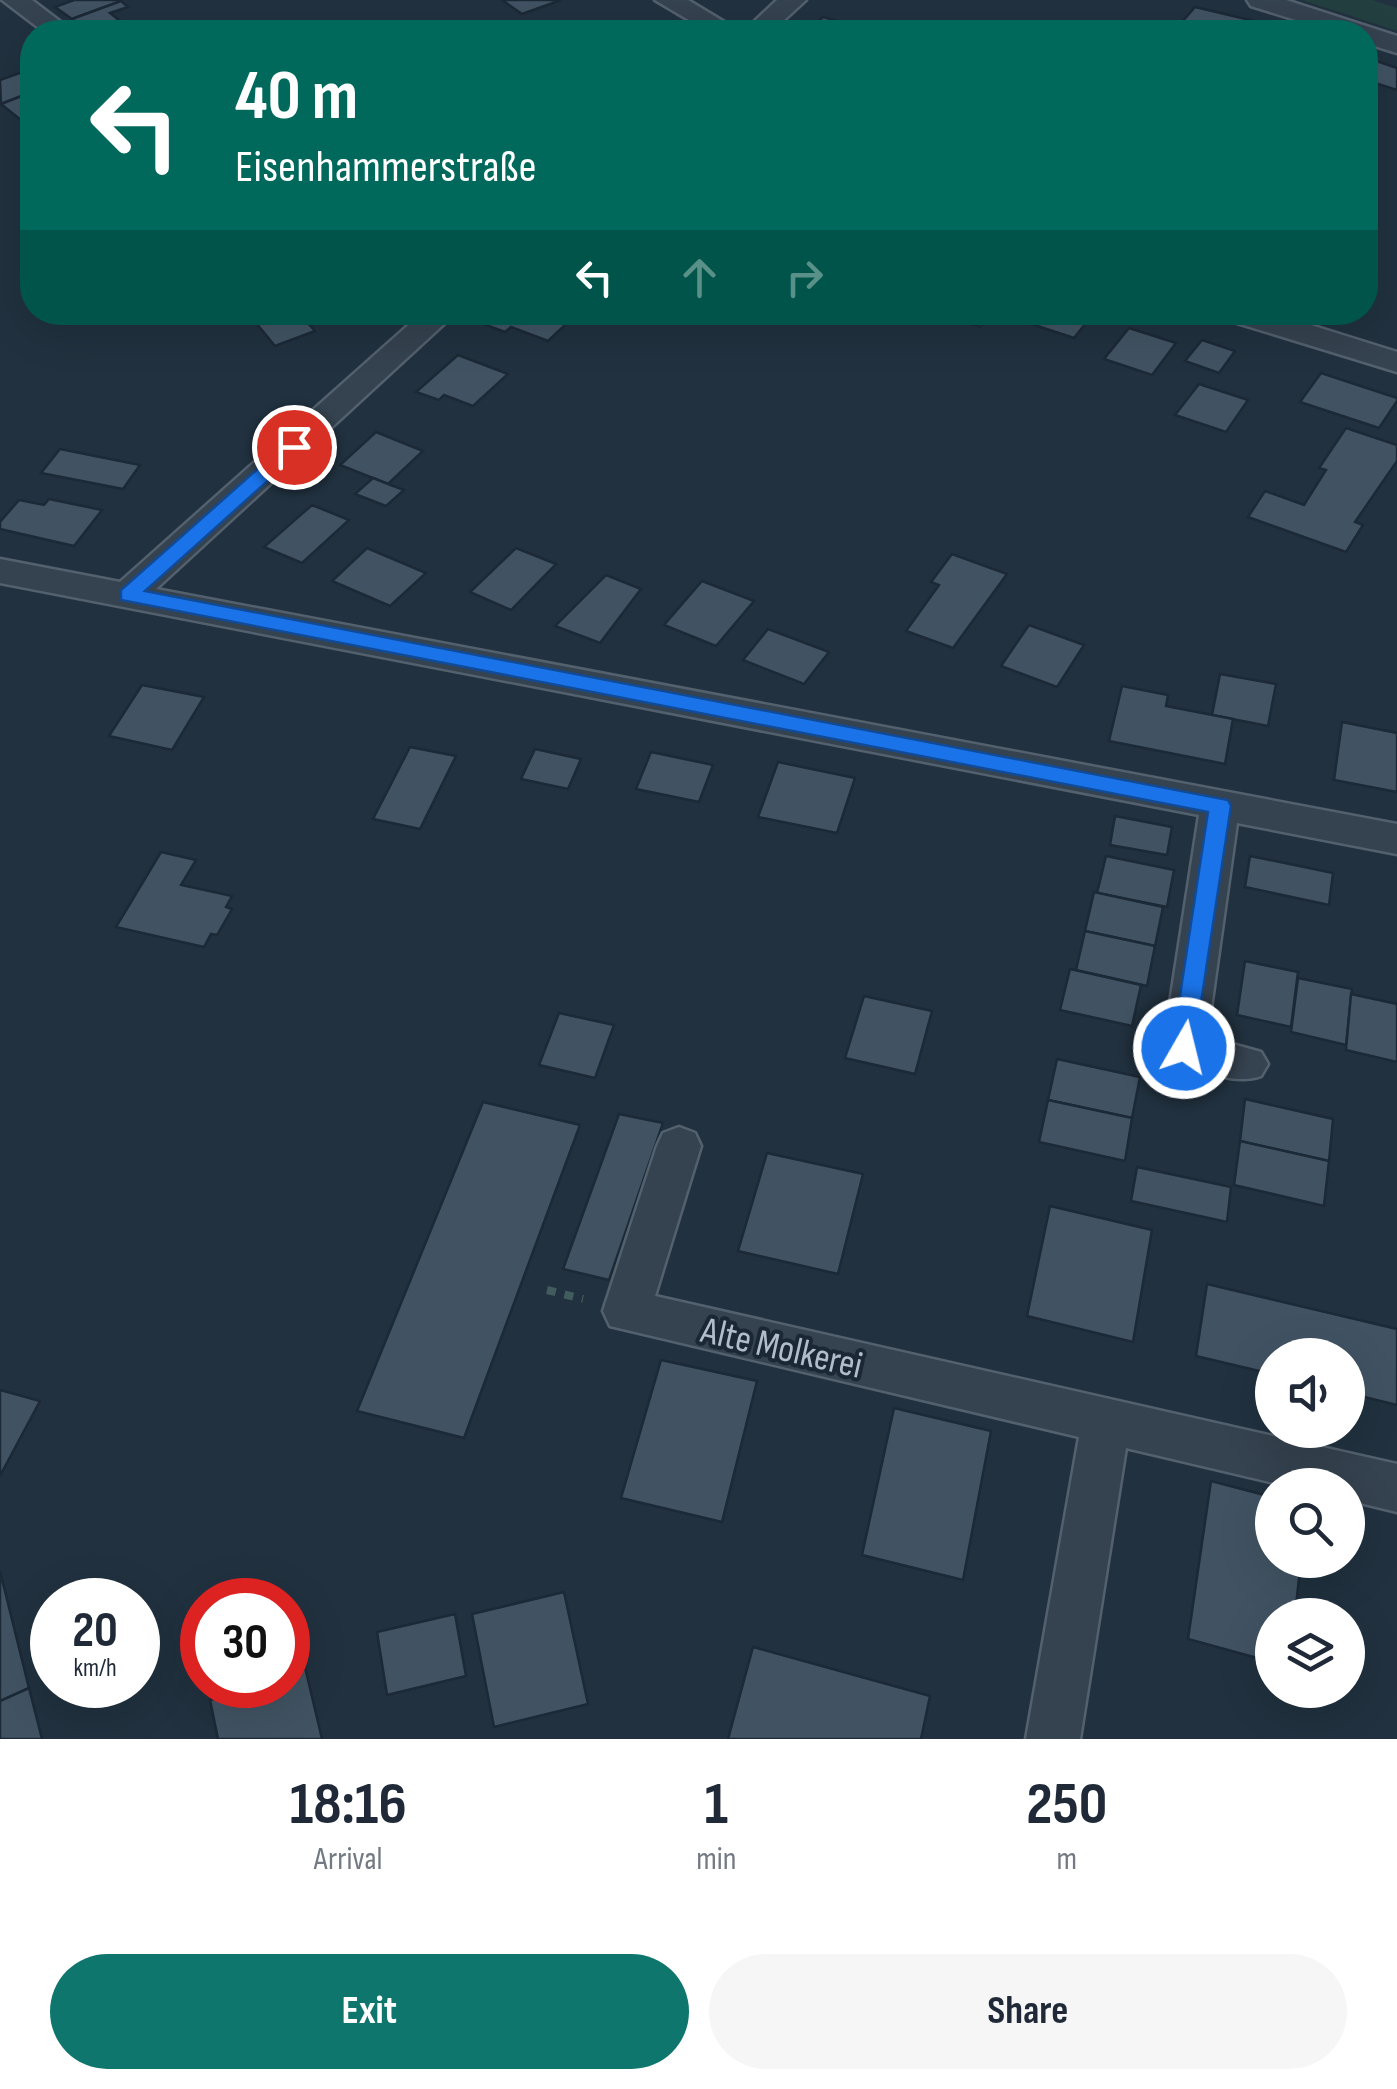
<!DOCTYPE html>
<meta charset="utf-8">
<style>
:root{--surface:#fff;--page:#f6f6f7;--text:#1f2937;--muted:#747a83;--accent:#0f766e}
body{margin:0;font-family:"Sofia Sans Condensed",sans-serif;background:var(--page);color:var(--text);height:100vh;display:flex;flex-direction:column;font-size:38px;white-space:nowrap}
*{box-sizing:border-box;margin:0}
p{font-size:32px;color:var(--muted)}
.icon{flex:none;width:55px;height:55px;fill:none;stroke:currentColor;stroke-width:2;stroke-linecap:round;stroke-linejoin:round}
.map{position:relative;height:1739px;overflow:hidden}
.sheet{display:flex;flex-direction:column;background:var(--surface);flex:1}
.sheet>*{flex:none}
.top-card{position:absolute;left:20px;top:20px;width:1358px;height:305px;border-radius:40px;box-shadow:0 10px 40px #0002;background:#00695c;color:#fff;overflow:hidden}
.tools{position:absolute;left:1255px;top:1338px;display:grid;gap:20px}
.tools a{display:grid;place-items:center;width:110px;height:110px;border-radius:50%;background:var(--surface);box-shadow:0 10px 40px #0002;font-size:50px}
.speed{position:absolute;left:30px;top:1578px;display:flex;gap:20px;font-size:50px;font-weight:700;text-align:center}
.speed>*{display:grid;place-content:center;width:130px;height:130px;border-radius:50%;background:var(--surface);box-shadow:0 10px 40px #0002;line-height:1}
.speed small{font-size:25px;font-weight:400}
.speed .limit{border:15px solid #d22;background:#fff;color:#111}
.pin{position:absolute;display:grid;place-items:center;width:85px;height:85px;color:#fff;margin:-42px;border:5px solid #fff;border-radius:50%;box-shadow:0 2px 10px #0007}
.me{position:absolute;width:110px;margin:-55px;rotate:8deg;stroke-linejoin:round;filter:drop-shadow(0 0 8px #0008)}
.turn{display:flex;align-items:center;gap:35px;height:210px;padding:0 50px;font-size:45px}
.turn .icon{width:130px;height:130px;stroke-width:2.5}
.turn b{display:block;font-size:70px;line-height:85px}
.lanes{display:flex;align-items:center;height:95px;padding:0 50px;background:#0003;justify-content:center;gap:50px;direction:ltr}
.lanes .off{opacity:.35}
.eta{display:flex;justify-content:space-evenly;align-items:center;height:170px;text-align:center}
.eta b{font-size:60px;font-weight:700;line-height:70px}
.action{display:flex;gap:20px;margin-top:auto;padding:20px 50px}
.action a{flex:1;height:115px;border-radius:60px;background:var(--accent);color:#fff;font-size:40px;font-weight:700;line-height:115px;text-align:center}
.action a+a{background:var(--page);color:var(--text)}
.map>svg:first-child{display:block}
</style>
<div class="map">
<svg width="1397" height="1739" viewBox="0 0 1397 1739">
<rect width="100%" height="100%" fill="#21313f"/>
<!-- green -->
<path fill="#233f40" d="M1302,0h70l25,8v23z"/>
<!-- building -->
<g fill="#415363" stroke="#1c2936" stroke-width="2.5">
<path d="M74,0h45l2,1 -49,18 -17,-12z"/>
<path d="M502,0h59l-39,14z"/>
<path d="M121,1l7,6 -18,6 9,7 -30,12 -17,-13z"/>
<path d="M1195,7l55,13 -9,12h-17l-42,-10z"/>
<path d="M823,17l49,14 -66,1z"/>
<path d="M1250,20l32,8 -3,4h-38z"/>
<path d="M1365,57l32,11v22l-22,-7 -5,4 -5,-1z"/>
<path d="M25,71l7,6v15l-31,12 -1,-24z"/>
<path d="M32,92v37l-31,-25z"/>
<path d="M247,312h51l17,19 -40,15z"/>
<path d="M500,312h79l-31,29 -37,-14 -6,5 -19,-7z"/>
<path d="M945,312h48l-13,15z"/>
<path d="M1029,312h46l15,6 -16,20 -52,-17z"/>
<path d="M1129,328l47,15 -24,32 -48,-16z"/>
<path d="M1202,340l33,11 -16,22 -34,-12z"/>
<path d="M458,355l50,19 -35,32 -29,-11 -5,5 -23,-8z"/>
<path d="M1321,373l76,25v3l-18,27 -79,-26z"/>
<path d="M1199,384l49,16 -22,32 -51,-17z"/>
<path d="M1346,428l51,17v16l-42,61 8,3 -17,27 -98,-35 17,-26 39,14 22,-35 -7,-2z"/>
<path d="M376,432l47,19 -35,33 -48,-19z"/>
<path d="M60,449l80,16 -17,24 -82,-16z"/>
<path d="M373,478l15,6 16,6 -18,16 -31,-12z"/>
<path d="M49,499l53,11 -28,36 -74,-17v-7l19,-22 25,5z"/>
<path d="M312,505l37,15 -47,43 -38,-16z"/>
<path d="M367,548l59,25 -36,33 -58,-25z"/>
<path d="M516,548l40,16 -45,46 -41,-18z"/>
<path d="M952,554l55,20 -54,74 -47,-17 33,-46 -8,-3z"/>
<path d="M606,575l35,14 -41,54 -45,-17z"/>
<path d="M702,581l52,20 -38,45 -52,-21z"/>
<path d="M1029,625l55,20 -27,42 -56,-21z"/>
<path d="M768,629l61,23 -25,32 -61,-24z"/>
<path d="M1220,674l56,10 -8,42 -56,-11z"/>
<path d="M142,685l62,12 -32,53 -63,-14z"/>
<path d="M1122,686l46,9 -2,11 67,13 -8,45 -116,-23z"/>
<path d="M1342,722l55,11v59l-63,-12z"/>
<path d="M410,747l46,9 -36,73 -47,-10z"/>
<path d="M535,749l46,10 -13,30 -47,-10z"/>
<path d="M651,752l62,13 -14,37 -63,-13z"/>
<path d="M778,762l77,16 -18,55 -79,-16z"/>
<path d="M1115,816l57,11 -5,28 -57,-10z"/>
<path d="M161,852l35,8 -15,25 51,11 -6,11 6,2 -15,26 -6,-1 -7,13 -88,-20z"/>
<path d="M1106,856l68,14 -7,37 -70,-14z"/>
<path d="M1250,856l83,17 -4,32 -84,-18z"/>
<path d="M1094,892l69,15 -8,39 -70,-15z"/>
<path d="M1085,931l70,15 -8,40 -71,-16z"/>
<path d="M1245,961l53,11 -7,55 -54,-12z"/>
<path d="M1070,969l71,16 -9,41 -72,-16z"/>
<path d="M1298,978l54,11 -6,56 -55,-13z"/>
<path d="M1351,994l46,10v58l-51,-12z"/>
<path d="M864,996l68,15 -17,63 -70,-16z"/>
<path d="M559,1013l55,12 -19,53 -56,-13z"/>
<path d="M1057,1059l83,18 -8,41 -84,-18z"/>
<path d="M1245,1099l88,20 -4,42 -89,-20z"/>
<path d="M1048,1100l84,18 -7,43 -86,-19z"/>
<path d="M483,1102l97,23 -116,313 -107,-27z"/>
<path d="M619,1114l44,9 -54,157 -46,-11z"/>
<path d="M1240,1141l89,20 -5,45 -90,-21z"/>
<path d="M767,1153l96,21 -25,100 -100,-23z"/>
<path d="M1137,1167l94,20 -4,35 -96,-21z"/>
<path d="M1050,1206l102,24 -19,112 -106,-26z"/>
<path d="M1207,1284l190,45v76l-49,-12v-38h-76v19l-76,-18z"/>
<path d="M661,1360l96,21 -35,141 -101,-24z"/>
<path d="M0,1390l40,11 -40,75z"/>
<path d="M894,1408l97,23 -28,149 -101,-25z"/>
<path d="M1211,1481l61,16v63h29l-6,55h-23v47l-84,-23z"/>
<path d="M0,1571l29,117 -29,13z"/>
<path d="M564,1592l24,112 -94,23 -22,-113z"/>
<path d="M455,1614l11,62 -79,19 -10,-63z"/>
<path d="M753,1647l177,49 -9,43h-193z"/>
<path d="M305,1667l17,72h-104l-8,-39 44,-15h34v-12z"/>
<path d="M29,1688l13,51h-42v-38z"/>
</g>
<g fill="none" stroke-linecap="round" stroke-linejoin="round">
<defs>
<g id="street">
<path d="M2,0h30l42,32h-30z"/>
<path d="M655,0h33l53,32h-32z"/>
<path d="M777,0h29l-35,32h-28z"/>
<path d="M1247,0h39l111,36v17l-32,-10v-11h-31l-83,-26z"/>
<path d="M423,312h34l-301,277 1241,235v30l-160,-31 -30,214 54,15 7,12 -7,12c-27,10 -65,-7 -92,-16l-6,-12 36,-233 -1199,-232v-24l120,23z"/>
<path d="M1220,312h49l128,40v20l-173,-53z"/>
<path d="M679,1127l16,6 6,13 -46,150 742,168v48l-49,-12v-15h-65l-157,-37 -46,291h-54l53,-302 -469,-111 -7,-15 54,-165 6,-13z"/>
</g>
</defs>
<!-- street casing -->
<use href="#street" stroke="#53606d" stroke-width="5"/>
<!-- path -->
<path stroke="#415c5c" stroke-width="8" stroke-dasharray="9 9" stroke-linecap="butt" d="M547,1290l36,9"/>
<!-- street -->
<use href="#street" fill="#35424f" fill-rule="evenodd"/>
</g>
<!-- route -->
<path fill="#1a73e8" stroke="#114b97" stroke-width="2.5" d="M294,441l7,2v8l-156,140 1083,209 3,6 -38,249h-18l-3,-7 36,-236 -1087,-212v-10l166,-147z"/>
<g text-anchor="middle" stroke-width="8" stroke-linejoin="round" paint-order="stroke">
<!-- street labels -->
<g font-size="38" fill="#b1bdca" stroke="#1a2734">
<text transform="translate(782 1347) rotate(13)" y="13">Alte Molkerei</text>
</g>
</g>
</svg>
<div class="tools">
<a><svg class="icon" aria-label="sound" viewBox="0 0 24 24"><path d="M4 9h4l5-4v14l-5-4H4zM17 9q2 3 0 6"/></svg></a>
<a><svg class="icon" aria-label="search" viewBox="0 0 24 24"><circle cx="10" cy="10" r="6"/><path d="M15 15l6 6"/></svg></a>
<a><svg class="icon" aria-label="layers" viewBox="0 0 24 24"><path d="M12 4l9 5-9 5-9-5zM3 14l9 5 9-5"/></svg></a>
</div>
<div class="speed"><div>20<small>km/h</small></div><div class="limit">30</div></div>
<div class="pin" style="left:294px;top:447px;background:#d93025"><svg class="icon" aria-label="arrive" viewBox="0 0 24 24"><path d="M6 21V4h12l-3 4 3 4H6"/></svg></div>
<svg class="me" style="left:1184px;top:1048px" viewBox="-20 -20 40 40"><circle r="17" fill="#1a73e8" stroke="#fff" stroke-width="3"/><path d="M0-11L8 9 0 5-8 9z" fill="#fff"/></svg>
<div class="top-card">
<div class="turn"><svg class="icon" aria-label="left" viewBox="0 0 24 24"><path d="M17 20v-9H6M10 6l-5 5 5 5"/></svg><div><b>40 m</b>Eisenhammerstraße</div></div>
<div class="lanes"><svg class="icon" aria-label="left" viewBox="0 0 24 24"><path d="M17 20v-9H6M10 6l-5 5 5 5"/></svg><svg class="icon off" aria-label="ahead" viewBox="0 0 24 24"><path d="M12 20V5M6 11l6-6 6 6"/></svg><svg class="icon off" aria-label="right" viewBox="0 0 24 24"><path d="M7 20v-9h11M14 6l5 5-5 5"/></svg></div>
</div>
</div>
<section class="sheet">
<div class="eta">
<div><b>18:16</b><p>Arrival</p></div>
<div><b>1</b><p>min</p></div>
<div><b>250</b><p>m</p></div>
</div>
<div class="action"><a>Exit</a><a>Share</a></div>
</section>
